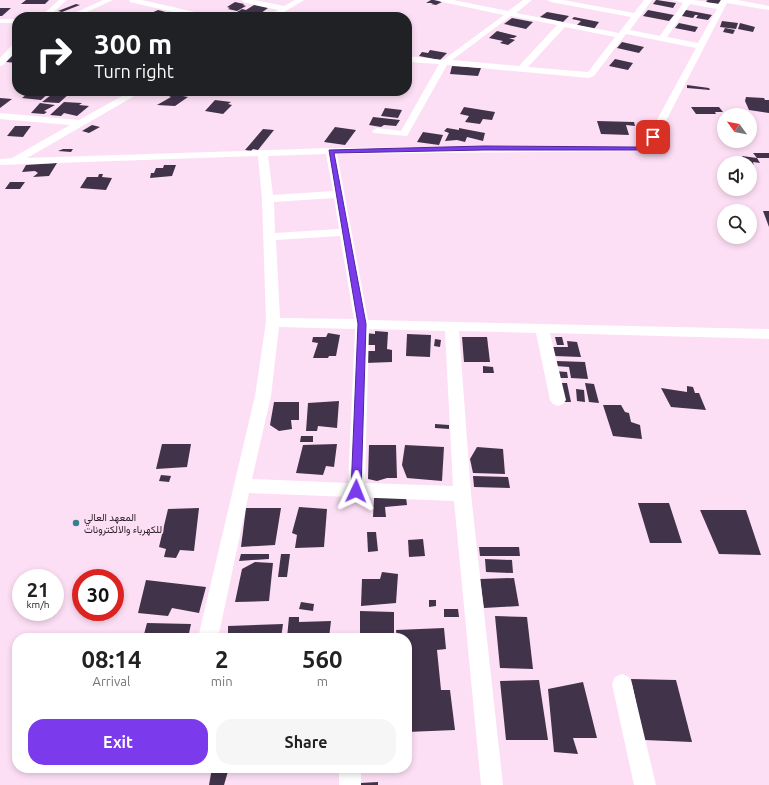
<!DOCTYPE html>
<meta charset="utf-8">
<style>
:root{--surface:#fff;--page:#f6f6f6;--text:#222;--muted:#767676;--accent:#7c3aed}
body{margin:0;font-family:Ubuntu,Vazirmatn,sans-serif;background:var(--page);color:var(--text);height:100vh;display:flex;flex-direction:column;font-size:15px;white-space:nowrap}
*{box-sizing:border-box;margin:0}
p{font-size:13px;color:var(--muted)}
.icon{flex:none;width:22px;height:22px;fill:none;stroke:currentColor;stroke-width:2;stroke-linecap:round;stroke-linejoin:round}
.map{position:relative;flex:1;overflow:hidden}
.panel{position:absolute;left:12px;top:633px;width:400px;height:140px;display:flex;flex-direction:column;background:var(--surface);border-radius:16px;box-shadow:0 2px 6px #0003}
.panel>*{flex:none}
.banner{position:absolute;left:12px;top:12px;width:400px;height:84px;border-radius:16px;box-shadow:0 2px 6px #0003;background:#202124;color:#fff;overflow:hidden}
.needle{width:26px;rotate:302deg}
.buttons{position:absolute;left:717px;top:108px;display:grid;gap:8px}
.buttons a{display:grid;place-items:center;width:40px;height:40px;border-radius:50%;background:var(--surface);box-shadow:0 2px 6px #0003;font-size:20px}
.speed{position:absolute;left:12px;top:569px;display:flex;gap:8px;font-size:20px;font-weight:700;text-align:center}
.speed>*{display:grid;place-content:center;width:52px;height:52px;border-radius:50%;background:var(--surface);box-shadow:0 2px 6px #0003;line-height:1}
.speed small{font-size:10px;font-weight:400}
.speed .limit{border:6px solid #d22;background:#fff;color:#111}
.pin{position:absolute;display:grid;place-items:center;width:34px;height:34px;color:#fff;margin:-17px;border-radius:8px;box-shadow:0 2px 6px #0006}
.me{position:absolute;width:44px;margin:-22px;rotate:2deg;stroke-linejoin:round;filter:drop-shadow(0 0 3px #0008)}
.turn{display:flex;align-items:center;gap:14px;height:84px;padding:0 16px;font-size:18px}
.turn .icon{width:52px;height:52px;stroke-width:2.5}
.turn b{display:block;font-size:28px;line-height:34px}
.eta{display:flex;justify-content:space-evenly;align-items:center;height:68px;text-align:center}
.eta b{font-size:24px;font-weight:700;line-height:28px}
.cta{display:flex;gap:8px;margin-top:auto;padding:8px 16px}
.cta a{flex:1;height:46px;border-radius:16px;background:var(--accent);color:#fff;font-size:16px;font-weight:700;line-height:46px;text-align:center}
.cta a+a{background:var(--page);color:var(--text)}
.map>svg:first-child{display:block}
</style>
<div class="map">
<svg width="769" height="785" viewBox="0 0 769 785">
<rect width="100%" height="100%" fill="#fddff5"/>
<!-- building -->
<g fill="#41334a">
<path d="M26,0h23l-4,4h-24z"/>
<path d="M431,0h3l8,2 -6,3 -5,-1 2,-1h-7z"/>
<path d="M656,0h1l19,3 -3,5 -20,-4z"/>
<path d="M708,0h13l-3,4 -10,-1 -2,-2z"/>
<path d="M235,2l9,2 -1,1 3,1 -9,5 -9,-2 2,-1 -3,-1z"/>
<path d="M76,4l4,1 -18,7 -4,-1z"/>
<path d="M254,5l14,3 -11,8 -20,-4 5,-3 4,1z"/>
<path d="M0,8h11l-9,8h-2z"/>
<path d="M158,10l11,3 -9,4 -15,-1z"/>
<path d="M648,10l26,5 -5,6 -26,-5z"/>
<path d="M686,10l26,5 -4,5 -12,-2 2,-3h-3l-2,3 -11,-2z"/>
<path d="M349,12l22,4v1h-31z"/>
<path d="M547,12l22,4 -6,6 -23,-5z"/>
<path d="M574,17l25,5 -5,7 -17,-4 4,-4 -9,-2z"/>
<path d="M512,18l21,4 -7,7 -22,-5z"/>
<path d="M722,21l16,2 -2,6 -16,-2z"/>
<path d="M679,23l19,4 -3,5 -20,-4z"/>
<path d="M740,23l15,4 -2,5 -15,-3z"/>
<path d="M725,28l10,2 -2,4 -10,-2z"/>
<path d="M497,31l20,5 -3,2h-5l6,2 -7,5 -8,-2 3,-2 -14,-3z"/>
<path d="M622,42l22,5 -5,6 -22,-5z"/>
<path d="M430,50l17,3 -7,7 -21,-4 3,-4 6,1z"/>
<path d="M14,54h3v9l-11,-1z"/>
<path d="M615,59l18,4 -5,7 -19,-4z"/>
<path d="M452,66l29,2 -3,8 -28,-2z"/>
<path d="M687,85l22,3 1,2 -23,-2z"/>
<path d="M31,91h20l-10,9 -19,-2z"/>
<path d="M55,92l15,1 -11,10 -17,-1z"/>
<path d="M172,94l16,3 -13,9 -18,-1 14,-8 -2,-1z"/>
<path d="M746,97l18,1 1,2h4v13l-20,-3 -4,-9z"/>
<path d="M0,98l12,1 -12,9z"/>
<path d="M215,100l16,2 -3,2 4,1 -9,9 -18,-3z"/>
<path d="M64,102l18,1 -3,2 10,1 -12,10 -13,-3 -3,3 -11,-1z"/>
<path d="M40,103l15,2 -11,6 3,1 -3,2 -13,-1z"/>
<path d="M464,107l31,5 -3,8 -9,-1 -3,5 -15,-2 4,-6 -9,-2z"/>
<path d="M691,107h28l4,5h-8l1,2h-20z"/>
<path d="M385,108l17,2 -4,8 -17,-2z"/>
<path d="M373,117l27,3 -4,6 -12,-1 -3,2 -12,-2z"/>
<path d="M597,121l37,1 1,4 -9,-1 3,10 -28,-1z"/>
<path d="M92,125l8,2 -11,6 -7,-2z"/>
<path d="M15,126h16l-8,11 -16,-1z"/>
<path d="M335,127l21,3 -11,15 -21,-3z"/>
<path d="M447,128l12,2v-2l5,1 21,4 -2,8 -16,-4 -2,5 -8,-2 -12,1 4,-8 -5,-2z"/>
<path d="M638,128l7,2 -3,5 -6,-1z"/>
<path d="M263,129l11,1 -16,20 -5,-1 -2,2 -6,-1z"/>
<path d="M423,132l20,3 -4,10 -22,-3z"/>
<path d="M63,149h10l-2,3 -13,-1z"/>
<path d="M753,153h16v5h-12z"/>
<path d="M742,156l15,2 3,5 -7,-1 1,4h-4v-3h-8v-2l4,1z"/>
<path d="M57,163l-8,13 -16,1 5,-4 -3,-2 -13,1 4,-7z"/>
<path d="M164,165h12l-4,11 -22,2 1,-5h3l2,-5h7z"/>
<path d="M99,174h4l-1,3 10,1 -6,12 -26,-2 7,-11h11z"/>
<path d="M10,182h15l-5,7h-15z"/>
<path d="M763,211h6v16z"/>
<path d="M375,331l13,1 -1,17 5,1v12l-27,1 1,-12h9v-6h-8l-2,-12 10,1z"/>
<path d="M328,333l12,2 -4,21h-7l-1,2h-15l5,-15 -6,-1 1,-5h13z"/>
<path d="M407,334l24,1 -1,22 -24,-1z"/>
<path d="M462,337h25l3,25h-26z"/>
<path d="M555,337h7l2,8h-7z"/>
<path d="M435,339l6,1 -1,7 -6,-1z"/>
<path d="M567,341l10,1 4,15 -27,-1 -1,-9h15z"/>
<path d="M556,361l29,1 3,17 -17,-1 -2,-11 -13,-1z"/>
<path d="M483,366l10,1 1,6h-11z"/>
<path d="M555,371l12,1 1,6h-12z"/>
<path d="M558,383h9l4,19h-10z"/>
<path d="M585,383l9,1 5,19 -10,-1z"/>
<path d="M687,386l6,1 2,6h4l7,17 -35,-3 -10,-19 26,4z"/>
<path d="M576,389l8,1 1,12 -8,-1z"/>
<path d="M339,401l-2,27 -19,-2 -1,5h-11l2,-28z"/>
<path d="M274,402h25v18h-8l1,9 -13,2 -9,-6z"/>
<path d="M603,405h18l4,7 4,1 2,9 9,3 2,14 -29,-3z"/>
<path d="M435,424l14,1v4l-14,-1z"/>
<path d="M301,436h12v6h-13z"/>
<path d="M162,444h29l-4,23 -31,2z"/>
<path d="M337,444l-3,23 -8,-1 -3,9 -27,-2 7,-28z"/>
<path d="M369,445h27l1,33h-10l-10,3 -9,-2z"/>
<path d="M405,445l39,2 -2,34 -35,-3 -5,-13z"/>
<path d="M477,447l26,2 2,25 -32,-1 -3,-14z"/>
<path d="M161,475l10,1 -2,6 -10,-1z"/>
<path d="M473,476l35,1 2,11 -36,-1z"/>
<path d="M406,497l1,8 -22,2 1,10h-13l1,-19z"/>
<path d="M638,503h31l13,40h-32z"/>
<path d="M299,507l28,2 -3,38 -29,1 2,-13 -5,-2z"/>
<path d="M199,508l-5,43 -14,-1 -4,8 -12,-1 2,-8 -7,-2 9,-38z"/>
<path d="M246,508h35l-6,37 -34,2z"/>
<path d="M700,510h46l15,45 -42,-1z"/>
<path d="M367,532h9l2,19 -10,1z"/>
<path d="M423,539l2,17 -16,1 -1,-17z"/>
<path d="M479,547h40l1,9h-40z"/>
<path d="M241,554h28v5l-30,2z"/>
<path d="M281,554h9l-3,23h-9z"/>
<path d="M485,559l27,1 1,13 -27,-1z"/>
<path d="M255,562l18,1 -4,38 -34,1 7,-33z"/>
<path d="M382,572l16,2 -2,29 -35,3 1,-27h18z"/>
<path d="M514,578l5,28 -35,2 -4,-29z"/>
<path d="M146,580l60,7 -7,26 -27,-5 -4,8 -30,-3z"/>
<path d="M429,600h7v6l-7,1z"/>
<path d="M301,602l13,2 -1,7 -14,-2z"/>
<path d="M444,609h14l1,8h-15z"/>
<path d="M360,611l34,1v26h-34z"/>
<path d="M33,612h15l-2,3 -14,-1z"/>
<path d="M495,616l32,1 6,52 -33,-1z"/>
<path d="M289,617h10v5l32,-1 -2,17h-42z"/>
<path d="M147,623l44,1 -3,14h-45z"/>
<path d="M283,624l-2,14h-53v-12z"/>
<path d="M444,628l2,21 -9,1 4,40h9l5,40 -48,2v-94h-10l-1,-8z"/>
<path d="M15,641h2v17l-5,1z"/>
<path d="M631,679l45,1 16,62 -48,-2z"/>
<path d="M539,680l9,60h-42l-6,-59z"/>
<path d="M583,682l14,56h-24l5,16 -24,-2 -6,-63z"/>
<path d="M212,768h17l-5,17h-15z"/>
<path d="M378,782v3h-18v-2z"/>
</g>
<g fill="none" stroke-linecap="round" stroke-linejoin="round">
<!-- minor -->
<g fill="#fff" fill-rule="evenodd">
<path d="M59,0h8l-19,17h-8z"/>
<path d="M103,0h10l-37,17h-10z"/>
<path d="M129,0h13l66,15 1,2h-14l-65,-15z"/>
<path d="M242,0h13l29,6 11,-6h9l-28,17h-9l11,-7 -35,-8z"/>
<path d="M438,0h15l55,11 15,-11h9l-16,13 103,20 12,-16 -80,-15 -4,-2h16l71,13 10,-13h8l-22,30 30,6 23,-33 -11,-3h21l26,4 2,-4h16l32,6v4l-42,-7 -73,141 -11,7 -306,3 31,166 401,9v10l-219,-6 16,67 -3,4 -5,2 -5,-2 -3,-4 -14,-67 -77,-2 12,163 32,291h-22l-27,-284 -205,-8 -31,145h-20l57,-242 11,-74 -4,-123 -4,-43 -258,9v-6l12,-1 58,-33 -70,-6v-6l79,7 52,-29h12l-116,67 304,-10 306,-2 8,-4 51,-94 -70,-14 -32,42 -5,2 -142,-13 -40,71 -33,-3 -2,-2 5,-3 24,3 38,-67 -32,-2v-6l36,4 61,-45 -62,-13zM690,4l27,5 -19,34 -31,-6zM511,16l46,9 -38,41 -67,-6zM565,27l50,10 -27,35 -60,-5zM326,154l7,37 -60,4 -5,-39zM334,198l5,31 -64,4 -1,-31zM340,236l14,83 -74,-1 -4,-78zM279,327l76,2 -7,154 -96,-4 19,-83zM369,329l76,2 8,155 -88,-3z"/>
<rect x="0" y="19" width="17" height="4"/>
<path d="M14,43h3v7l-14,15 -3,1v-8z"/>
<path d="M622,674l7,3 3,7 24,101h-22l-22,-101 3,-7z"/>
<rect x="339" y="768" width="22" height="17"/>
</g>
</g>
<!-- route -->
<path fill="#7c3aed" stroke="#51269a" d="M653,135l3,2 -5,8 -12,5h-155l-150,3 32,171 -5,167 -1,3 -4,1 -4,-1 -1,-3 7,-167 -29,-174 155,-4 154,1 9,-4 4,-7z"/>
<!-- markers -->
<circle fill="#3a7d8d" stroke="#fddff5" stroke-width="1.5" cx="76" cy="523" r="4"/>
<g text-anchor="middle" stroke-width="4" stroke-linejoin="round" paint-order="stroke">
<!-- poi labels -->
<g font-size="10" fill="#281d25" stroke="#fddff5" text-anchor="start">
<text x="84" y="521">المعهد العالي<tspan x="84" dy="12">للكهرباء والالكترونات</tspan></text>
</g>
</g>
</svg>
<div class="buttons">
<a><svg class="needle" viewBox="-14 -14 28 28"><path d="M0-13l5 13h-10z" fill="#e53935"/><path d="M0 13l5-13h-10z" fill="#767676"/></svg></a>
<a><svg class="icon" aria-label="sound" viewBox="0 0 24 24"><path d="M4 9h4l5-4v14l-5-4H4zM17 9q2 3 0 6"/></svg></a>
<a><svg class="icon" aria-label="search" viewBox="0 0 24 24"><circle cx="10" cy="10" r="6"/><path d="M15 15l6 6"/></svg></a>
</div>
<div class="speed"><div>21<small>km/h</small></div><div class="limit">30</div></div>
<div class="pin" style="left:653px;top:137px;background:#d93025"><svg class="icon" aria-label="arrive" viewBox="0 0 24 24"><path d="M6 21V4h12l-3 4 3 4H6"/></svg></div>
<svg class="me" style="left:356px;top:491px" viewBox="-20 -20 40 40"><path d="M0-17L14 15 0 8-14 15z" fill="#7c3aed" stroke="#fff" stroke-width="4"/></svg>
<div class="banner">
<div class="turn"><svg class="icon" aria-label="right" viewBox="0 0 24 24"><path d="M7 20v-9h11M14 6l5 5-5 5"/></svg><div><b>300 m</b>Turn right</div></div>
</div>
<section class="panel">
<div class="eta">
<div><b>08:14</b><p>Arrival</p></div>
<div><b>2</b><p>min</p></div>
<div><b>560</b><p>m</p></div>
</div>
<div class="cta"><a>Exit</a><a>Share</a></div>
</section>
</div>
